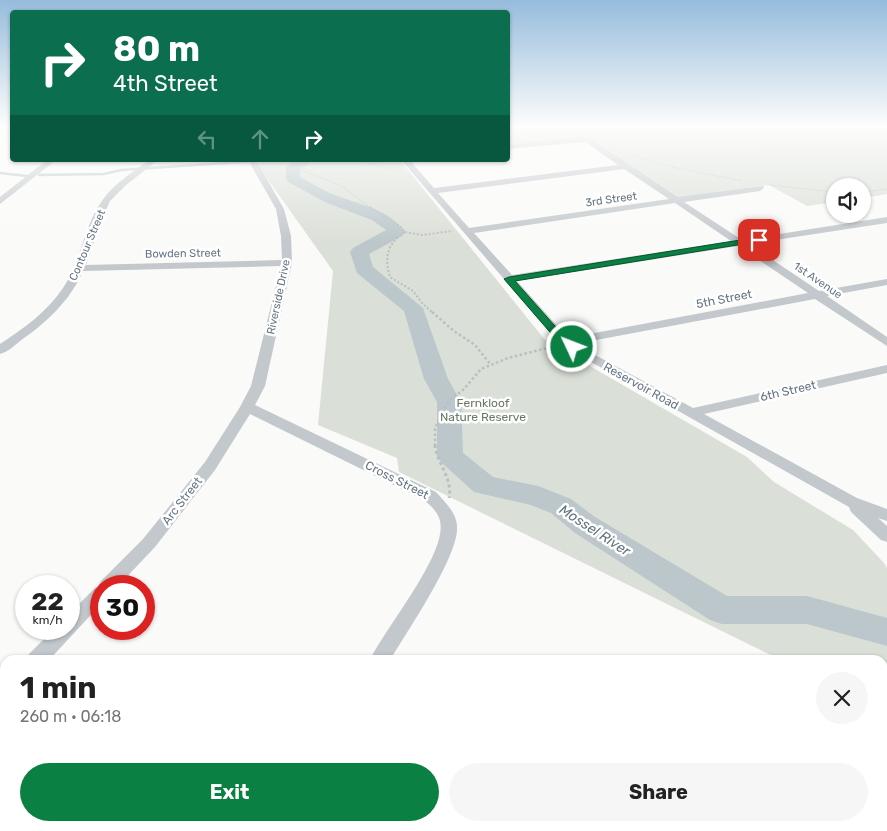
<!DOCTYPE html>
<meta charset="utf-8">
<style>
:root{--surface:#fff;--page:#f6f6f6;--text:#222;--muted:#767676;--accent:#0b8043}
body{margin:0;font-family:Rubik,sans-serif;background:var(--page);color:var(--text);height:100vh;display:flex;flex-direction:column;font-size:19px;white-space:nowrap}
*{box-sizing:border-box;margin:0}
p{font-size:16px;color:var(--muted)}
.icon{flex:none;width:28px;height:28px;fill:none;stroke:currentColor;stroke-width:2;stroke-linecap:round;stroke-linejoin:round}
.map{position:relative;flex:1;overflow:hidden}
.panel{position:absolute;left:0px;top:655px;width:888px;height:176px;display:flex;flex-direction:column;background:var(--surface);border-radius:15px 15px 0 0;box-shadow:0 1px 4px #0004}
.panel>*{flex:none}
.guide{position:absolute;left:10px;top:10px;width:500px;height:152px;border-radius:5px;box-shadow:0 1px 4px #0004;background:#0b6e4f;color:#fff;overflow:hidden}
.fabs{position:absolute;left:826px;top:178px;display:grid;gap:10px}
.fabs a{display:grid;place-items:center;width:45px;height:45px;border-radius:50%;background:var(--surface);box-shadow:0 1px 4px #0004;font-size:25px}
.speed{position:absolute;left:15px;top:575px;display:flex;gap:10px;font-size:25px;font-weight:700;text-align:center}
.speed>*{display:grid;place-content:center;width:65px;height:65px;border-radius:50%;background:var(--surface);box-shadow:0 1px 4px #0004;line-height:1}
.speed small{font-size:12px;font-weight:400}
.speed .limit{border:8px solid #d22;background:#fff;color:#111}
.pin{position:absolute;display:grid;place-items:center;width:42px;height:42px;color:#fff;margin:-21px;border-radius:10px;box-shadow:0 2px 8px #0006}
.me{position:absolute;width:55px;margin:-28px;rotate:313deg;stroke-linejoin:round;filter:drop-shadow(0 0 4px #0008)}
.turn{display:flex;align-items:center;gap:18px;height:105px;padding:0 20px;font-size:22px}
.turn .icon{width:65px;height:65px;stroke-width:2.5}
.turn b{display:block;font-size:35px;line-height:42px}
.lanes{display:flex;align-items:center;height:48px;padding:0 20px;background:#0003;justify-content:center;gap:25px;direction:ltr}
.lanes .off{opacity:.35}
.round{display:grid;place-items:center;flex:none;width:52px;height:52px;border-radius:26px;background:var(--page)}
.summary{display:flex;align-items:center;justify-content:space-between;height:85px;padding:0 20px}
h1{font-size:30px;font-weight:700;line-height:38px}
.primary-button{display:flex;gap:10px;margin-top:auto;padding:10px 20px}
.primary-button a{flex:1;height:58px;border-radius:30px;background:var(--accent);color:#fff;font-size:20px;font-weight:700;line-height:58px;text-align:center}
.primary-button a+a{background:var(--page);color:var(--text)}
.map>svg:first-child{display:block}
</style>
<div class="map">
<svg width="887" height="831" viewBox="0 0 887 831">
<rect width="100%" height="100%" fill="#fafaf8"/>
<!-- green -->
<g fill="#dadfd7">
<path d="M508,126h379v68l-24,4 -1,-12h-27v16l-28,4 -38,-21 -89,13 -92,-61 -80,9z"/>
<path d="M254,160h146l145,180 202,117 27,25 79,48 31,33 3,5v263h-25l-1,-5h21v-166h-101l-382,-188 -2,-14 -79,-33 15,-154z"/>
</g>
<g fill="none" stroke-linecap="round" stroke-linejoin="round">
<!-- stream -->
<g stroke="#bbc7cb" stroke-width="2.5">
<path d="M0,173l27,3"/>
<path d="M39,175l65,-1 17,-4 148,-10"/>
</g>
<!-- river -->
<path fill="#bbc7cb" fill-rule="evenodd" d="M295,160h17l-12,9v8c14,8 28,16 43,21 24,9 46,12 62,34l-3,4 -33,18 4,13 50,41 25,71 13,23 2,51 30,24 45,9 33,13 24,18 132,79h80l80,22v28l-80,-22h-85l-12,-4 -135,-87 -24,-20 -20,-8 -57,-13 -33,-30 -4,-6v-54l-13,-23 -20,-68 -47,-38 -7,-21 3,-4 33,-18 -14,-10 -45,-17 -39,-21 -2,-3v-12z"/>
<!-- path-far3 -->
<g stroke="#bbbfc2" stroke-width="1" stroke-dasharray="1 1" stroke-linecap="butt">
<path d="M0,134l12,-3"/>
<path d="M630,155l46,13 66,13"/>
<path d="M312,160l-10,9 1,2 37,14 32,24"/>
<path d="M359,160l24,8h15"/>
<path d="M769,185l66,7"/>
<path d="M862,192l25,-3"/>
</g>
<!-- path-far2 -->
<g stroke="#bbbfc2" stroke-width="2" stroke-dasharray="2 2" stroke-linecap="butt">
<path d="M370,207l31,20 4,5c-18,12 -21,25 -15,45l23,14 9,12 11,10"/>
<path d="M405,232l17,3 31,-4"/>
</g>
<!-- path-far1 -->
<g stroke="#bbbfc2" stroke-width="2.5" stroke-dasharray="2.5 2.5" stroke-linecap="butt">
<path d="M432,312l22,19 21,14 16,20"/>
<path d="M435,446v-17l7,-17 8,-12 14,-11 17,-20 27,-11 47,-12"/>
</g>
<!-- path -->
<path stroke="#bbbfc2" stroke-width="3" stroke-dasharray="3 3" stroke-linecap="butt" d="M435,445c2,19 18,33 14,53"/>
<!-- street -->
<g fill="#c3c8cc" fill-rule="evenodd">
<path d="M579,137l11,1 88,59 85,-11 1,2 -4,3 -76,11 58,38 145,-23v6l-138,21 70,47 68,-12v6l-60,11 60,41v9l-72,-47 -240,45 118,64 194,-43v8l-183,41 153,84 30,11v12l-9,-3 9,8v16l-6,-2 -30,-28 -2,-5 -288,-162 -158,-183 1,-2h8l1,4 21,24 184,-23 -33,-23 -77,7v-4zM624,169l45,30 -200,29 -31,-35zM675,203l56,38 -219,34 -38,-42zM738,246l70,47 -240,45 -51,-57z"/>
<path d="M47,160h9l-56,44v-7z"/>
<path d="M149,160h9l-32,25 -16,16 -9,20 -15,44 196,-5 -1,-24 -5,-27 -28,-49h8l28,49 7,27 1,27 -27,123 -10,19 181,87c9,10 21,21 21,35 2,28 -50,105 -67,133h-20c15,-32 78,-107 70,-139 -2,-9 -9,-15 -16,-21l-174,-86 -35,56 -60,77 -37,39h-17v18l-52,56h-23l3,-6 25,-25h15v-15l26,-26 3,-1 3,-6 42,-42 62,-77 35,-55 11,-21 30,-120 -198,5c-13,30 -37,52 -63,70 -6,5 -12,11 -20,13v-10c23,-15 47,-32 63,-56 17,-25 20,-56 35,-81 12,-21 32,-33 51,-47z"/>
<path d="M5,681v20l-5,2v-20z"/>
<path d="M268,826h25l-2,5h-25z"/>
<rect x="666" y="826" width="24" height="5"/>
</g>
</g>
<!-- sky -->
<linearGradient id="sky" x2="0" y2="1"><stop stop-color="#96bcdc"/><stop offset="0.52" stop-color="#fdfdfc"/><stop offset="1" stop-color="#fdfdfc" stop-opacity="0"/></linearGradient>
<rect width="887" height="243" fill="url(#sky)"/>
<!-- route -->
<path fill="#0b8043" stroke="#07532c" d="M759,237l4,3 -1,1 -247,40 47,53 14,11 1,2 -5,3 -17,-12 -51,-59 5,-2z"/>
<g text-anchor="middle" stroke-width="5" stroke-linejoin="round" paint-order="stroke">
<!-- far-street labels -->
<g font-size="11" fill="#657683" stroke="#fff">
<text transform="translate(611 199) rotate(-8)" y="4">3rd Street</text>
<text transform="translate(87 245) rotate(-67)" y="4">Contour Street</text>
<text transform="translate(183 253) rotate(-1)" y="4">Bowden Street</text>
<text transform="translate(818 280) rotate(34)" y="4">1st Avenue</text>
<text transform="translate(278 297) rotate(-78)" y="4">Riverside Drive</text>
</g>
<!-- street labels -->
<g font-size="12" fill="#657683" stroke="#fff">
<text transform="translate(724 299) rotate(-11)" y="4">5th Street</text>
<text transform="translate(641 386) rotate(29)" y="4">Reservoir Road</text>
<text transform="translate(788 391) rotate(-13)" y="4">6th Street</text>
<text transform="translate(397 480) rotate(27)" y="4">Cross Street</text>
<text transform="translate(182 501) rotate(-52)" y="4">Arc Street</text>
</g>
<!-- park labels -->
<g font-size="12" fill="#687a64" stroke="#fff">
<text x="483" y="407">Fernkloof<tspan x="483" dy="14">Nature Reserve</tspan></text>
</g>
<!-- water labels -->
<g font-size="14" font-style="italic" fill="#60757c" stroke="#fff">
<text transform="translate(595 530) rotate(33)" y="5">Mossel River</text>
</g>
</g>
</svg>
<div class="fabs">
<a><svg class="icon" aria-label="sound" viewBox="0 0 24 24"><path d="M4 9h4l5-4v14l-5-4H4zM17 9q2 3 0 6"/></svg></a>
</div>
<div class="speed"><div>22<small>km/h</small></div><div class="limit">30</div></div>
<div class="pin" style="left:759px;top:240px;background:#d93025"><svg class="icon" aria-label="arrive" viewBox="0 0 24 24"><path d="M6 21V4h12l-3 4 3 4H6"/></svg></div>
<svg class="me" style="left:572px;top:347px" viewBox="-20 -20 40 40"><circle r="17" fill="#0b8043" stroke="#fff" stroke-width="3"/><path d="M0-11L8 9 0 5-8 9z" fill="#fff"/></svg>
<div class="guide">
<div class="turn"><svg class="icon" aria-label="right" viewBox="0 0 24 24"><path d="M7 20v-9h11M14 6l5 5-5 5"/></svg><div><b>80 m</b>4th Street</div></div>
<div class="lanes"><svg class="icon off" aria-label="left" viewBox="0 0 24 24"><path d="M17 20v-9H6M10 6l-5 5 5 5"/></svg><svg class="icon off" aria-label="ahead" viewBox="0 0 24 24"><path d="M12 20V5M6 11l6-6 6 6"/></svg><svg class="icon" aria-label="right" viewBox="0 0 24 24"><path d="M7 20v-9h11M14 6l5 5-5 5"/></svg></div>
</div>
<section class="panel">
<div class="summary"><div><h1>1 min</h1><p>260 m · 06:18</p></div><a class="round"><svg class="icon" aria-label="close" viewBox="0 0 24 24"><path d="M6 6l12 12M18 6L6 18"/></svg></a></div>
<div class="primary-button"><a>Exit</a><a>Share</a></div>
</section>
</div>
